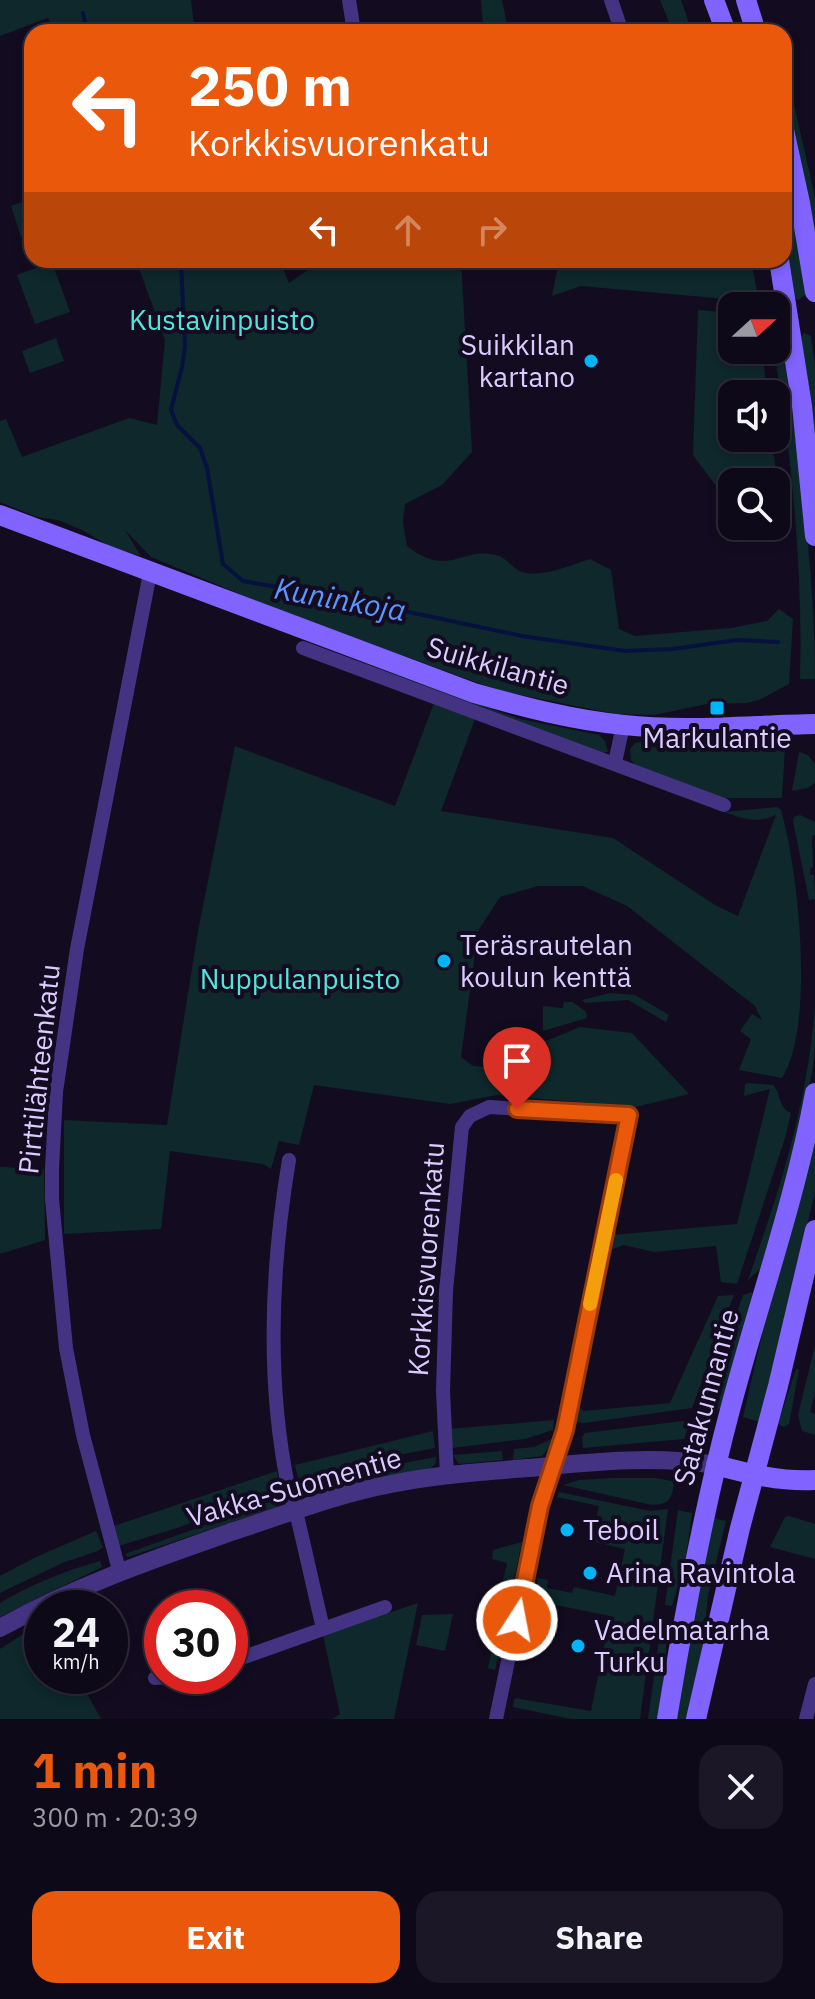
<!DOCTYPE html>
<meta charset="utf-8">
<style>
:root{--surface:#0e0919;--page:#1c1726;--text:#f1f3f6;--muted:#9b9aa2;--line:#2e2a38;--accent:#ea580c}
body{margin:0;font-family:"IBM Plex Sans",sans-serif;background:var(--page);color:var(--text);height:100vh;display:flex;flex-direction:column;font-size:30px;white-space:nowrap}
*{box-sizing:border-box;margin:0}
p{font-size:26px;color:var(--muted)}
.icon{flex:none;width:44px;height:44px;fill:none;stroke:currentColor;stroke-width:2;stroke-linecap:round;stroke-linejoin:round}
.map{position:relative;height:1719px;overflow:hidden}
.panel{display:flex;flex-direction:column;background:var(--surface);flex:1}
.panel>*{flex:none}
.banner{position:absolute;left:24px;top:24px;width:768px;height:244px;border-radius:24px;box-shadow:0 4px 12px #0003,0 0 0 2px var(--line);background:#ea580c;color:#fff;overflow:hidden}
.needle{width:52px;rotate:69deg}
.fabs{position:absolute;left:718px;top:292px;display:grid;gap:16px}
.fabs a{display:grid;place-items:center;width:72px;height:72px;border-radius:16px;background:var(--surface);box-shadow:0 4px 12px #0003,0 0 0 2px var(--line);font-size:40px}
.speed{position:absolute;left:24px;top:1590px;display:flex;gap:16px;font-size:40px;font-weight:700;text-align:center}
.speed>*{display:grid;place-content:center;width:104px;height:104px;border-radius:50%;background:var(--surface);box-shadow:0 4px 12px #0003,0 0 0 2px var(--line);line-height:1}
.speed small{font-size:20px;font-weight:400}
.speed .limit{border:12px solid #d22;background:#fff;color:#111}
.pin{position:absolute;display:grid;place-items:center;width:68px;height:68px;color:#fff;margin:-82px -34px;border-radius:50% 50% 50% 0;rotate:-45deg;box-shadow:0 0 8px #0007}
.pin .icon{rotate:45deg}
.me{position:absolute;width:88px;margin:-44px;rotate:11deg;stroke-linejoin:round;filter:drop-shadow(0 0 6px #0008)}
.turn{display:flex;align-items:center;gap:28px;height:168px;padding:0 32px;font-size:36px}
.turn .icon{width:104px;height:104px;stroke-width:2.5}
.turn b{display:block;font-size:56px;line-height:68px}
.lanes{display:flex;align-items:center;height:76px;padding:0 32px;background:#0003;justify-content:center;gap:40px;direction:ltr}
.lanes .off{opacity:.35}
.round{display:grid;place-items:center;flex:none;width:84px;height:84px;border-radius:24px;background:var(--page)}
.overview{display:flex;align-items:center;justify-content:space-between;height:136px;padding:0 32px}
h1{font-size:48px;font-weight:800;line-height:60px;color:var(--accent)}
.cta{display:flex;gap:16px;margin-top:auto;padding:16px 32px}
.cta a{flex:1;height:92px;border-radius:24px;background:var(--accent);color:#fff;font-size:32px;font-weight:800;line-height:92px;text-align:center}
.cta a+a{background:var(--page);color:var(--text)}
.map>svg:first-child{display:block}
</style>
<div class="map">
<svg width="815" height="1719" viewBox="0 0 815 1719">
<rect width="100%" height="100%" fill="#130c21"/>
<!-- green -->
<g fill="#0e282b">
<path d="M0,0h191l4,32h-141l-6,-14 -48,18z"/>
<path d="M481,0h21l5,25 -24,2z"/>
<path d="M660,0h21l11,32h-19z"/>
<path d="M784,61l31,136v35l-23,-105z"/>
<path d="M784,170l24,123 -10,7 -4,-2 -10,-55z"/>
<path d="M30,199l2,34 -11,4 -10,-31z"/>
<path d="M136,260h143l10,23 33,-23h139l11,192 -30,33 -37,19 -2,18 4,24c42,33 53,0 89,9 10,2 17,14 26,17 20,6 49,-7 68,-13l21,11 8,59 16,7 96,-8 36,-7 12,-12 14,10 -4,65 -30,16 -12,3 -40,1 -53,11 -38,-1 -116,-23 -229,-84 -120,-50 -26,-27 16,26 -32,-10 -27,-16 -24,-10 -21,-3 -37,-15v-81l6,-2 16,38 107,-39 28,7 8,-85z"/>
<path d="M559,260h192l8,42 -178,-16 -29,10z"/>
<path d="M52,262l18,50 -35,12 -18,-49z"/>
<path d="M698,310l34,3v37h30l5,44h-35v44h40l6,52 -2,-8h-44v8h-13l-26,-35z"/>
<path d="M776,321l4,5c16,117 35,235 35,353h-15c3,-110 -8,-221 -26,-329h2z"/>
<path d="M804,333l7,3 4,31v89l-14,-119z"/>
<path d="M56,338l8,23 -34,12 -8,-22z"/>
<path d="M339,654l181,65 79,16 6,6 3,11 -9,1z"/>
<path d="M434,703l41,16 -34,92 172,27 102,67 23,11 38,-101c-19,9 -32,4 -52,-3l53,-5 4,3c18,63 34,216 1,268l-43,-8 12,-31 -11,-8 12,-17 10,6 -7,-14 -128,-100 -44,-20h-45l-38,11 -22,34 -17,126 12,9 45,3 23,-26 39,-16 52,6 57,61 -53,13 -139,-12 -47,9 -136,-19 -15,60 -20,-4 -8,28 -8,-5 -93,-13 -9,78 -97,5v-114l103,5 31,-194 37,-185 160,60z"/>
<path d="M644,741l141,7 -3,50h-58l-89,-33 -4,-5 -1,-11 5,-6z"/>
<path d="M799,752l9,3 7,9v19l-7,5 -16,3z"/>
<path d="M800,815l15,7v13l-3,1 1,31 -3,1v7h4l1,24 -6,1 -16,-79 1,-4z"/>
<path d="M610,993l25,2 34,20 -3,7 -38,-22 -43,3 -3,-3z"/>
<path d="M564,1002h9l13,10 1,6 -44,13v-25l20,2z"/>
<path d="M815,1006v44l-3,23 -24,106 -28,90 -12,11c33,-94 59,-174 67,-274z"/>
<path d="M749,1083l24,2c9,9 4,22 18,28l-6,25 -48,146 -16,-2 -5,-36 -62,6 -30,-7 -16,6 4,-16 125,-11 33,-135 -26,7 1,-12z"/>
<path d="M815,1139v53l-55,230 -17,-5 25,-108z"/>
<path d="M0,1167l44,2 1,71 -45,14z"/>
<path d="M752,1292l1,6 -32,110 -6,3 -7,-3 -2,-4 37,-109z"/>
<path d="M734,1295l-42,113 -108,15 -11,-2 2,-16 9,6 86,-8 48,-107z"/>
<path d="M815,1345v47l-5,20 5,2v21l-13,-4 -4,-16z"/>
<path d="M796,1369l3,1 -10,54 -6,3 -5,-3z"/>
<path d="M554,1420l-1,10 -28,9 -73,9 -3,-19z"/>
<path d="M691,1420l-7,19 -101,9 -1,-11 3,-4z"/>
<path d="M433,1431l2,17 -57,11 -79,23 -4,-17z"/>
<path d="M552,1439l-1,7 -9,10 -29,4 1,-11 20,-2z"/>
<path d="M502,1451l1,9 -44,4 -6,-9z"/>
<path d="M436,1457l-1,7 -4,4 -119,27h-11l-1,-6 52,-16z"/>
<path d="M277,1471l4,18 -101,38 -61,19 -5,-20z"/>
<path d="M613,1478h42l17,3 2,3c-3,16 -5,20 -22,21l-89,-20 16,-5z"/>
<path d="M559,1492l91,19 18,-2 -28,210h-69l-58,-12 2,-9 76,13 19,-95 -69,-14 -5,24 -8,-2 10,-46 10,2 -1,8 25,5 2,-6 41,9 10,-47 -34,-8 8,-35 -42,-9z"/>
<path d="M275,1500l2,7 -149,50 -3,-3z"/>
<path d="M678,1510l14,3 -6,44 -14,49 -7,-1z"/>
<path d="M789,1516l26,8v35l-45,-12 15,-30z"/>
<path d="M711,1518l15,3 -18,75 -6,56 -13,67h-13z"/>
<path d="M96,1531l7,16 -5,4 -36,12 -62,30v-17l36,-19z"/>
<path d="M522,1542l-15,71 -11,-2 11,-48 -15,-4 1,-9z"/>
<path d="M100,1561l2,6 -102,50v-14c31,-19 65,-32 100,-42z"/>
<path d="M418,1603l-24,116h-62l8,-5 -17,-79z"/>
<path d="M453,1614l-8,37 -29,-6 6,-30z"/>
<path d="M493,1621l12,2 -10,47 -7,-2 6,-28 -5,-1z"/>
<path d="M42,1622v54h35l24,43h-101v-70z"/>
<path d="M659,1640l7,1 -1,46 -5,32h-12z"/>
</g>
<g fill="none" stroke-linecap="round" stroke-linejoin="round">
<!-- stream -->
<g stroke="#061140" stroke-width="4">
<path d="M83,13l4,19"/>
<path d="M183,260l-2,4 4,83 -3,20 -11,43 6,15 23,23 7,20 16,96 20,17 40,7 31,11 29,-1 179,38 103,15 48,-2 64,-9 41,2"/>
</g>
<!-- minor -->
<g stroke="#443383" stroke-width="14">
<path d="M349,0l5,32"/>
<path d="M611,0l11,32"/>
<path d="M303,648l421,157"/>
<path d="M615,763l8,-38"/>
<path d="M289,1160c-18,108 -23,218 -1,326 2,10 6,20 9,30 9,37 17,75 26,112"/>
<path d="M447,1475l-4,-84 3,-100 16,-164 8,-11 19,-9 140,8 -64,315 -25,76 -44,213"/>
<path d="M119,1570l-36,-135 -17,-87 -14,-149v-30l4,-77 21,-143 73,-376"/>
<path d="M230,1662l155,-55"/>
<path d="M155,1678l25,-2"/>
<path d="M806,1719l9,-35"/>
</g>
<!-- tertiary -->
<path stroke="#443383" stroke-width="18" d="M0,1628c75,-42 154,-69 234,-97 52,-17 104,-37 157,-47 49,-10 100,-13 150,-17 58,-6 117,-11 175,-2"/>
<!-- secondary -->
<g stroke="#8163ff" stroke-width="20">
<path d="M714,0l12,32"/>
<path d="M746,0l10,32"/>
<path d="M784,130l16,73 15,89"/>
<path d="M779,260l23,146 13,130"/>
<path d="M0,515l474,178c49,14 99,27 150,32 63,7 128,0 191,-1"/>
<path d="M716,1465c33,9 65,17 99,15"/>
<path d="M667,1719c17,-104 36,-208 63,-309 28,-106 65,-209 85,-317"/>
<path d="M696,1719l44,-191 38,-142 37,-156"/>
</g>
</g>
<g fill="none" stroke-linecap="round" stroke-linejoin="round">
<defs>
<path id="route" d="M517,1620l23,-114 25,-76 64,-315 -112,-6"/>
</defs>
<!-- route casing -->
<use href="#route" stroke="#983908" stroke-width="20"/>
<!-- route -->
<use href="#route" stroke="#ea580c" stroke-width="14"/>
<!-- slow -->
<path stroke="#f59e0b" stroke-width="14" d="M590,1304l26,-124"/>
</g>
<!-- markers -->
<g fill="#00b5f7" stroke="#130c21" stroke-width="3">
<circle cx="591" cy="361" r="8"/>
<rect x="709" y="700" width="16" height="16" rx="4"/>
<circle cx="444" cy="961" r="8"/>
<circle cx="567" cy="1530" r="8"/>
<circle cx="590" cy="1573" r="8"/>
<circle cx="578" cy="1646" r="8"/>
</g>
<g text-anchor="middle" stroke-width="8" stroke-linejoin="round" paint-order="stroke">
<!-- park labels -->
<g font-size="28" fill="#50e6da" stroke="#130c21">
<text x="222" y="330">Kustavinpuisto</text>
<text x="300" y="989">Nuppulanpuisto</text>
</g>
<!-- poi labels -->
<g font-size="28" fill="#daccff" stroke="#130c21" text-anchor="start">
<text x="575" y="355" text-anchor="end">Suikkilan<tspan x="575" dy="32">kartano</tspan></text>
<text x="717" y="748" text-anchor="middle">Markulantie</text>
<text x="460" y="955">Teräsrautelan<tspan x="460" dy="32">koulun kenttä</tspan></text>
<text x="583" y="1540">Teboil</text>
<text x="606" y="1583">Arina Ravintola</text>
<text x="594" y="1640">Vadelmatarha<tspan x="594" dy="32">Turku</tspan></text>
</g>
<!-- street labels -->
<g font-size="28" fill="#daccff" stroke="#130c21">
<text transform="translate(498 666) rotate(16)" y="10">Suikkilantie</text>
<text transform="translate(39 1069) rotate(-84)" y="10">Pirttilähteenkatu</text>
<text transform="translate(426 1259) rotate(-86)" y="10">Korkkisvuorenkatu</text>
<text transform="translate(706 1397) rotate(-75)" y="10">Satakunnantie</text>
<text transform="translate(294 1487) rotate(-16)" y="10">Vakka-Suomentie</text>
</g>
<!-- water labels -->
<g font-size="30" font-style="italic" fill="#5a97ff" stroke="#130c21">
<text transform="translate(340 600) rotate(10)" y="10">Kuninkoja</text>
</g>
</g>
</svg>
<div class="fabs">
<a><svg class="needle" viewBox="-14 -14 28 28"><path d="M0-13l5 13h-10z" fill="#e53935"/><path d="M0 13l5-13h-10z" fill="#9b9aa2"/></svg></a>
<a><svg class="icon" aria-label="sound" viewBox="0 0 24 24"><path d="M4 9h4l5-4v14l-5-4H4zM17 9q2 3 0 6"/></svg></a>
<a><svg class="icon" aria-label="search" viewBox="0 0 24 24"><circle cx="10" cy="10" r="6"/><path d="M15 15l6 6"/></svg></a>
</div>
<div class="speed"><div>24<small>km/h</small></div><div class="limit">30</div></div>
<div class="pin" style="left:517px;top:1109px;background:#d93025"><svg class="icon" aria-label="arrive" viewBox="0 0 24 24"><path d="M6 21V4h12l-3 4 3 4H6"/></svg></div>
<svg class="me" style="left:517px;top:1620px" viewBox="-20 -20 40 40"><circle r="17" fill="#ea580c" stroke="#fff" stroke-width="3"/><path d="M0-11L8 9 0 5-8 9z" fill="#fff"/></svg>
<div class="banner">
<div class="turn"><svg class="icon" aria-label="left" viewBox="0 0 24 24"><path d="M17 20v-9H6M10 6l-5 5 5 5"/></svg><div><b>250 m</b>Korkkisvuorenkatu</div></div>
<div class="lanes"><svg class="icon" aria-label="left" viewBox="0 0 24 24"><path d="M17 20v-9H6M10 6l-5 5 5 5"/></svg><svg class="icon off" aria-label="ahead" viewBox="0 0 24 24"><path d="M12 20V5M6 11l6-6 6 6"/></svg><svg class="icon off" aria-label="right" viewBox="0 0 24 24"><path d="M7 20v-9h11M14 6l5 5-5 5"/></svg></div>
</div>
</div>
<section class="panel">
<div class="overview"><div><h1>1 min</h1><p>300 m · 20:39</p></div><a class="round"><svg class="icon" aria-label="close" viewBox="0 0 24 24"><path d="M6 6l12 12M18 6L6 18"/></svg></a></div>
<div class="cta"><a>Exit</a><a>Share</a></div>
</section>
